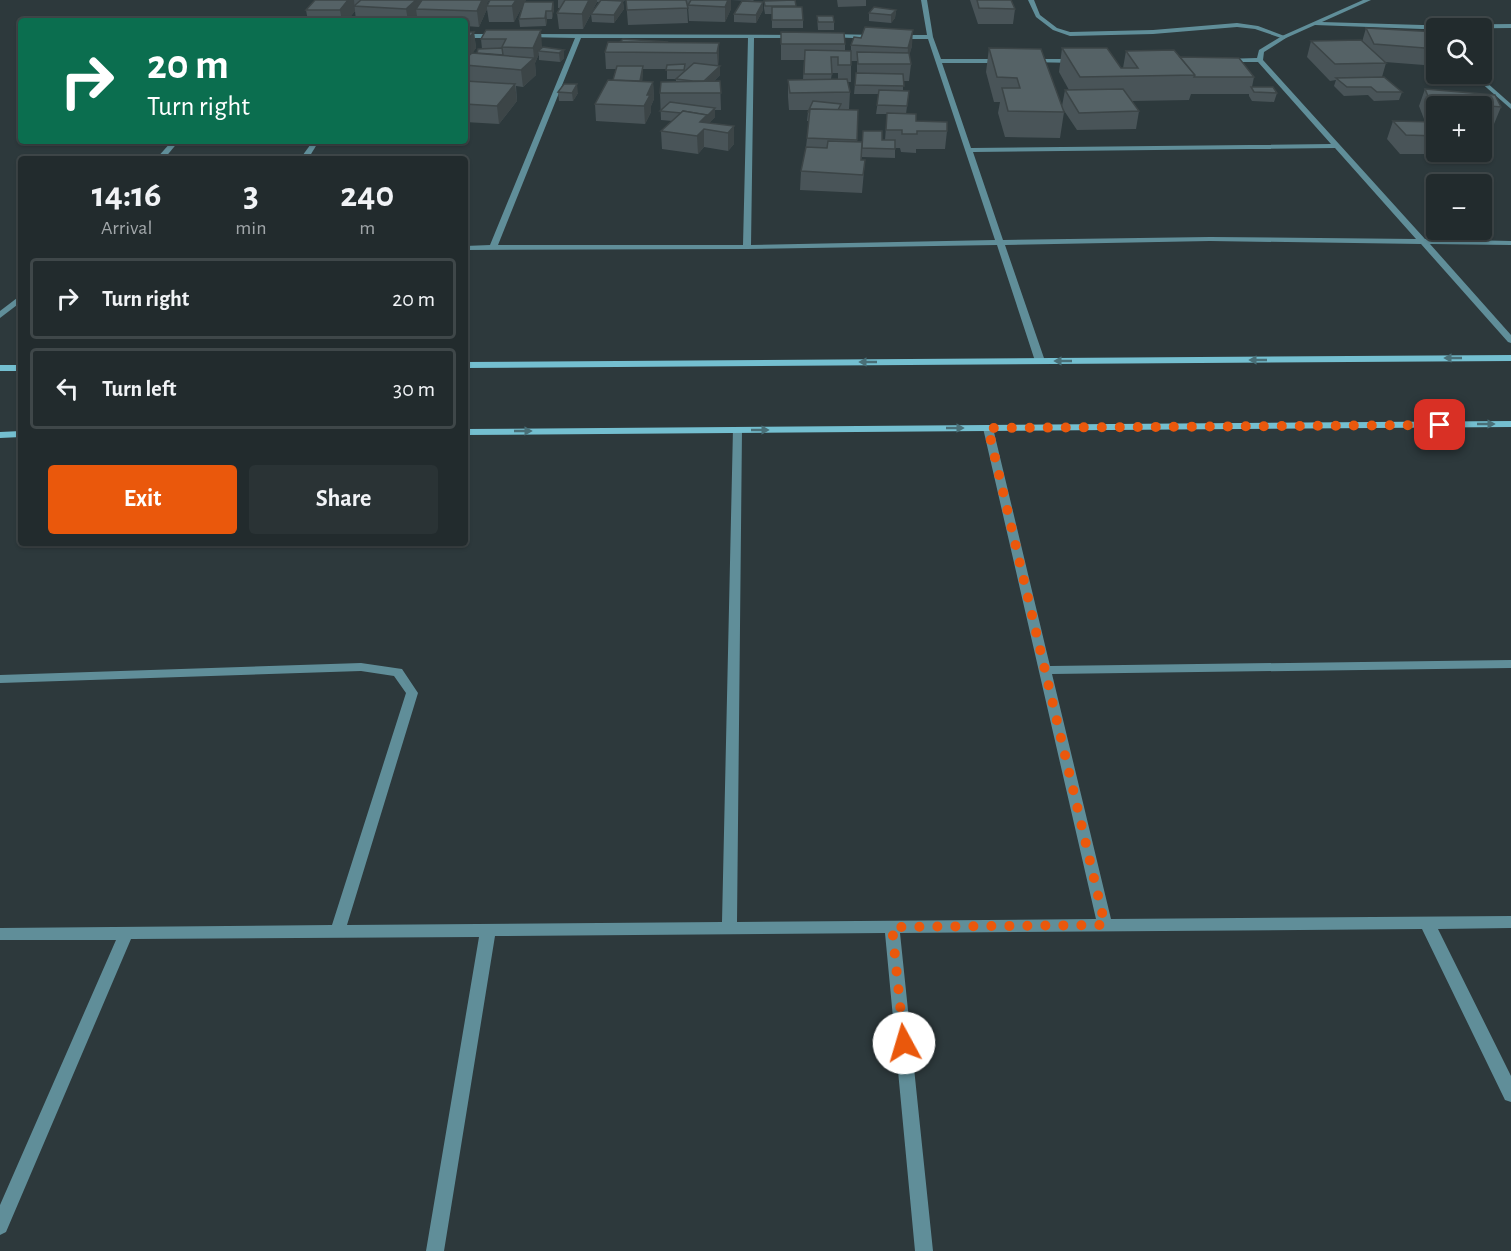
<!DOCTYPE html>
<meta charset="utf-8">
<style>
:root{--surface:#222b2d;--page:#2a3335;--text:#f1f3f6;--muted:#a2a7aa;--line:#3f4749;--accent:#ea580c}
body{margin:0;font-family:"Alegreya Sans",sans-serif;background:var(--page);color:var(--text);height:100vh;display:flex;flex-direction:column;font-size:22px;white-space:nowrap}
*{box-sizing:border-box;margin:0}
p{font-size:20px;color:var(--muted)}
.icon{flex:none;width:33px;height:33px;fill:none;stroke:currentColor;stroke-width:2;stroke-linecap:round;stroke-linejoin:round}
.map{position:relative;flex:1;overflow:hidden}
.details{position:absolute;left:18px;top:156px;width:450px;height:390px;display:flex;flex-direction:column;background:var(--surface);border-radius:6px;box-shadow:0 2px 4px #0004,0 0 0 2px var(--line)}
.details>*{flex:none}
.hud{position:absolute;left:18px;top:18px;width:450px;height:126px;border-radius:6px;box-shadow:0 2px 4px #0004,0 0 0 2px var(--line);background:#0b6e4f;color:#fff;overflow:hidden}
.tools{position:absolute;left:1426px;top:18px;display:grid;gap:12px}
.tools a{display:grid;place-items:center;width:66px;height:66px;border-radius:6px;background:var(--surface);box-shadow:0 2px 4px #0004,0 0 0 2px var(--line);font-size:30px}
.pin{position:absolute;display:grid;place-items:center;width:51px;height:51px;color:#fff;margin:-26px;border-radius:12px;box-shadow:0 3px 9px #0006}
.me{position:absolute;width:66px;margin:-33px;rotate:354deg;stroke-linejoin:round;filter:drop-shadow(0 0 4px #0008)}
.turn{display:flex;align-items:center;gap:21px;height:126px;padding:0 30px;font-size:27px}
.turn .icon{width:78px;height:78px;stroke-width:2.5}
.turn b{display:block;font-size:42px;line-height:51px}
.eta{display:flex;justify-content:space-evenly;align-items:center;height:102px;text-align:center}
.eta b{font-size:36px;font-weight:600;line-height:42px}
.button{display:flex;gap:12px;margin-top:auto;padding:12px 30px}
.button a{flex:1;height:69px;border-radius:6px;background:var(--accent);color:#fff;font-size:24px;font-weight:600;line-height:69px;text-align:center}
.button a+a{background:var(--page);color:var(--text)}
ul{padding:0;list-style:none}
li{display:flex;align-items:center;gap:18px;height:81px;margin:0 12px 9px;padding:0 18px;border:3px solid var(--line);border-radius:6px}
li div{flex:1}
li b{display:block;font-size:22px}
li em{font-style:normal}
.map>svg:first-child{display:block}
</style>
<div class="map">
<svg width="1511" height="1251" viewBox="0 0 1511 1251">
<rect width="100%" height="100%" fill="#2d393c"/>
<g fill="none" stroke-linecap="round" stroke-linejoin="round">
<!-- service -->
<path fill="#608e99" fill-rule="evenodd" d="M1028,0h6l6,15 17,13 13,4 83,-2 84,-7 21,3 29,11 -3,2 -29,-10 -18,-2 -84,7 -83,2 -17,-6 -17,-13z"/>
<!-- minor -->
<g fill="#608e99" fill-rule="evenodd">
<path d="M921,0h6l6,37 8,22h63l3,2 -3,2h-62l29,85 360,-4 -73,-82h-33l-2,-3 34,-1 2,-8 23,-14 81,-36h8l-49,22 100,3 89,-1v4l-89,1 -107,-4 -29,13 -22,14 -1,8 162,179 86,2v4l-81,-1 81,91v8l-3,-1 -87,-98 -211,-3 -205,4 40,116 -5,3 -5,-3 -38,-116 -250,4 -282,1v-4l25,-1 85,-207 -51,-1 2,-3 273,1 -2,3h-43l-3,207 244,-5 -67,-201h-30l-3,-2 3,-2h29zM581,38h167l-5,207h-245zM1335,148l81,91 -206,-2 -207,3 -30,-88z"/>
<path d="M465,34h32l3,2 -3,2h-32z"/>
<path d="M829,34l49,1 3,2 -3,2 -51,-2z"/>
<path d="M1030,59h46l3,2 -3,2 -48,-1z"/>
<path d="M1471,74h6l34,30v5z"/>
<path d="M172,141h7l-15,18h-8z"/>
<path d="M313,141h6l-11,18h-8z"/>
<path d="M21,295v7l-21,16v-7z"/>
<path d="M988,425l5,3 57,238 461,-6v8l-459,6 59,245 400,-3v12l-73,1 73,147v26l-6,-2 -83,-171 -522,4 33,318h-18l-30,-318 -390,3 -51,315h-18l53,-314 -348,2 -125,293 -6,3v-30l116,-265h-116v-12l332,-3 74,-232 -12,-17 -33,-5 -361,12v-8l361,-12 41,6 16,24 -71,232 375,-3 11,-494 4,-1 5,3 -5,492 359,-3 -113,-491z"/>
</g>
<!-- secondary -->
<g fill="#74bfd0" fill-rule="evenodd">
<path d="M1511,355v6l-1046,7v-6z"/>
<rect x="0" y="365" width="21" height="6"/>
<path d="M1511,421v6l-1046,8v-6z"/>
<path d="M21,431v6l-21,1v-6z"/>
</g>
</g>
<!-- wall -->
<g fill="#495458" fill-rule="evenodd">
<path d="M315,0h174l-2,3v3l3,-6h36l-2,2h29l1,7 -2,10h-5l-1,7 -26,1 -1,-8 4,-14 -9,17h-25l-2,-13 -8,18 -14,-1v-5h-47l-1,-5 -5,5h-56l-1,-10 -8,10h-39l-2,-11z"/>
<path d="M558,0h67l-2,2 1,7 -10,14 -22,-1 -1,-8 -8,15h-24l-2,-16 3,-5h-2zM597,2h3l-9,11z"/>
<path d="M626,0h64v3l1,-3h63l-1,1 -22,-1v9l-6,13 -36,-1 -1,-14h-1l1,16 -60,2z"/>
<path d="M771,0h39h-15l1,7 7,13v8h-31v-14h-7l-1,-6v-7z"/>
<path d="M837,0h44h-15v6l-28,1z"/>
<path d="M970,0h41l4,9 -2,15h-35z"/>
<path d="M763,10l-7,13 -22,-1v-8z"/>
<path d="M896,10l-1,8 -4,5 -22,-2v-8z"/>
<path d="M817,16l17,6v8h-16z"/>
<path d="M1366,28l71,4v34l-52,-4 1,1 -4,14 20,15 -3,8 -25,1 -6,-6 -24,1 -10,-10 2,-6 -6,1 -23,-24 4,-16 51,1z"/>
<path d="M486,30l56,16 -1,3 23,1v8l-4,4 -21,-2v-6l-4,9 1,12 -13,12 -7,-1 1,15 -18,23 -34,-2v-90h9l2,16 -4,5h5l5,-4 -1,-10z"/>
<path d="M781,32l64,12v7l6,1v-7l61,1 -3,9 2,9 -2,17h-6v10h6l-3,23 10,7 31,10 -2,18h-29v4l-15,-1 -1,-4h-5v10l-33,-1 -1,3h4l-3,33 -62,-3 1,-19 5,-24 3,-26h-2l1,-9 1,-2h-20l-1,-13v-17h15l1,-20h-23zM851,61h6v12h-1l-2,21h25l-3,20h11l-2,26 -28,2 1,-32h-17l8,-1 1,-17 -2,-10h3zM832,73h6v6h-7z"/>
<path d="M667,43h52l-1,23 2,9 -6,6h6l1,29h-6v7l-6,6 25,3v18l-6,7 -24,-4 -6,7 -36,-5 -1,-18 11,-10 -11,-1 -1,-27 16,-11v-3h-9v-10h-24l-1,13h11l1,17 -3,7v6l-6,12 -49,-3 -1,-17 18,-24 3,-11h-10l-1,-17z"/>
<path d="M989,48l73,58 3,-16h4l-10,-18 3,-24 59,20h2l3,-17 54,6 74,20 -2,10 25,6 -3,9 -22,-1 -3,-5v-2h-58l-2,6 -57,1 7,10 -3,18 -59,1 -14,-21 1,3 -4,26 -55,-1 -7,-24 2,-11h-6l-8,-30z"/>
<path d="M1425,89l43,4 33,14 -7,17 -12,-1v-17h-45v14l-13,-1 -5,-13z"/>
<path d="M558,92l20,1 -5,8h-14z"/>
<path d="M1393,121l44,1v30h15l-1,2h-51l-13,-15z"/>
</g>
<!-- shaded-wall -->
<g fill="#3c4547">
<path d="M348,0h6l1,11 -8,10h-5l-2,-11z"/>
<path d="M416,0h6l-6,9 1,7 -5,5h-4l-2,-12z"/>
<path d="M482,0h7l-2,3v6l-8,18 -2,-16z"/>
<path d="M516,0h10l-12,22 -2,-16z"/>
<path d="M589,0h8v2l-14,27 -1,-15z"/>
<path d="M728,0h3v9l-6,13v-15z"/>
<path d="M623,1l1,8 -10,14v-8z"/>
<path d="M553,2l1,7 -2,10v-8z"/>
<path d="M763,2v8l-7,13v-8z"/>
<path d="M896,10l-1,8 -4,5v-8z"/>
<path d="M546,11l1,8 -1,7 -1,-8z"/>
<path d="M541,30l1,16 -2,5h-2l1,3 -4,9 1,12 -13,12 -2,-17 13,-12 -1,-10z"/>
<path d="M913,30l-1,16 -5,18 1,-16z"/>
<path d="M474,32l2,16 -11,17v-18l1,-6z"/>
<path d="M719,43v16l-1,9 2,-2v9l-17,16v-8l15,-15 -1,-15z"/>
<path d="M564,50v8l-4,4 -1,-9z"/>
<path d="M643,66v8l-2,17 -1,-8z"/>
<path d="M653,82l1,17 -3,7v6l-6,12 -1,-18 3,-11z"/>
<path d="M515,84l2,17 -18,23 -2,-18z"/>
<path d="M577,84l1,9 -5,8 -1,-8z"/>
<path d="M715,108v9l-11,12v18l-6,7 -1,-18 3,-14z"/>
<path d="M734,126v18l-6,7v-18z"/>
</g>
<!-- building -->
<g fill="#556266" stroke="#3c4547" stroke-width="1.5">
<path d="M315,0h33l-8,10h-34z"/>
<path d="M361,0h55l-10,9 -52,-3z"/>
<path d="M422,0h60l-5,11 -61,-2z"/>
<path d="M490,0h26l-4,6h-25z"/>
<path d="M565,0h24l-7,14 -25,-1z"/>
<path d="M601,0l22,1 -9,14 -23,-1z"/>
<path d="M626,0h60l2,8 -61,2z"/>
<path d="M691,0h37l-3,7 -37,-2z"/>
<path d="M795,0l1,6h-31l-1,-5z"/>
<path d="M977,0h34l4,9 -36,-1z"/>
<path d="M742,1l21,1 -7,13 -22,-1z"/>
<path d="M524,2h29l-1,9h-6l-1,7 -26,1z"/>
<path d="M772,7h30l1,13h-31z"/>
<path d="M874,7l22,3 -5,5 -22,-2z"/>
<path d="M817,16h16l1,6h-16z"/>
<path d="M865,27l48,3 -5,18 -57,-3 3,-8 7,1z"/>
<path d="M1366,28l71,4v17l-63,-5z"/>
<path d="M486,30h55l-8,18 -31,-1 4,-8h-25z"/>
<path d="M465,32h9l-8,9h3l-4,6z"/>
<path d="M781,32l63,1 1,11h-64z"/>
<path d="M623,39l44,3 -1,1 -46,-1z"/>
<path d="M1361,40l25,23 -51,1 -24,-23z"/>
<path d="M608,42l111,1 -2,10 -112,-1z"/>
<path d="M543,47l21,3 -5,3 -21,-2z"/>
<path d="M502,48l1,7 -26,-2 1,-4z"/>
<path d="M989,48l52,1 23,63 -56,-1 -6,-23h18l-3,-10 -20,-1z"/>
<path d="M1062,48h45l14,20h17l-12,-17 48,-1 21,25 -115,2z"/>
<path d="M805,50l46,1v14h-13v-8h-7l1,17h-28z"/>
<path d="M857,52l52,1 2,11h-53z"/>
<path d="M472,53l62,5 -13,12 -56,-5v-6z"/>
<path d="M1180,57l59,1 15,19h-60l1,-2z"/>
<path d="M694,63l26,3 -16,15h-11l-17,-2z"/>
<path d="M685,64l-1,6h-18l1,-5z"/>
<path d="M617,66h26l-3,15 -27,-1z"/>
<path d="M856,73l47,1 1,12 -49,-1z"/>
<path d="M1384,77l18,15h-25l-6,-5h-24l-11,-9z"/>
<path d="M847,79l3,13 -60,1 -2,-13z"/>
<path d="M608,80l45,2 -6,13h3l-6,11 -49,-2z"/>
<path d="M465,81l50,3 -18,22 -32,-2z"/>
<path d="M720,81l1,12h-61l1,-11z"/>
<path d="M564,84h13l-5,9 -14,-1z"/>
<path d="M1251,87h22l4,6 -23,-1z"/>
<path d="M1123,89l16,22 -60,2 -14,-23z"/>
<path d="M1425,89l70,6 6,12 -71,-6z"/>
<path d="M879,90l30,1 -2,15 -30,-1z"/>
<path d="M813,101l28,3 -3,6 -28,-1v3h-2z"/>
<path d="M670,102l45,6 -9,9 1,-2 -24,-4 -2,2 -21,-2z"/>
<path d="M810,109l48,1 -1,30 -50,-2z"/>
<path d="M683,111l24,4 -7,7 34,4 -6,7 -24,-4 -7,7 -36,-5z"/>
<path d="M887,113l29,1v7l31,1v9h-30v3h-15v-4h-16z"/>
<path d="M1393,121l44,1v14l-31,-1z"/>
<path d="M863,131h19v9h13v9l-33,-1z"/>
<path d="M828,141l34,1 -1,18h4l-2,15 -62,-4 5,-24 21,1z"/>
</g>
<!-- one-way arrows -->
<defs><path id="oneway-solid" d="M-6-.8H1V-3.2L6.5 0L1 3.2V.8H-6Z" transform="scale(1.5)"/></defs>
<g fill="#496f77">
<use href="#oneway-solid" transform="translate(1453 358) rotate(180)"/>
<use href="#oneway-solid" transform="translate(1258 360) rotate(180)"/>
<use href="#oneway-solid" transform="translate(1063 361) rotate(180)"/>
<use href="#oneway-solid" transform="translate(868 362) rotate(180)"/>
<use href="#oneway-solid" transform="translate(1486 424)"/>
<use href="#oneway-solid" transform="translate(955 428)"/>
<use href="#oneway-solid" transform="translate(760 430)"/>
<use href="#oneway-solid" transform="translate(523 431)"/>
</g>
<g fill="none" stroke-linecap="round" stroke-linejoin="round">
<!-- route -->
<path stroke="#ea580c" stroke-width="10" stroke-dasharray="0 18" d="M904,1043l-12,-116 213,-2 -117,-497 452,-3"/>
</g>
</svg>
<div class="tools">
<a><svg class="icon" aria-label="search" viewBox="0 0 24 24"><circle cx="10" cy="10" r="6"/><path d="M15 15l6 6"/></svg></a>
<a>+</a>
<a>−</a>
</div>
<div class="pin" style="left:1440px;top:425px;background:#d93025"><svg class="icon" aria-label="arrive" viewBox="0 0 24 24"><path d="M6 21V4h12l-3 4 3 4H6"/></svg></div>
<svg class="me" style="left:904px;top:1043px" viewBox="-20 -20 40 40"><circle r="19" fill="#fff"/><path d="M0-13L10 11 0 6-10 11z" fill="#ea580c"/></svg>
<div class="hud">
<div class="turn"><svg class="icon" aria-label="right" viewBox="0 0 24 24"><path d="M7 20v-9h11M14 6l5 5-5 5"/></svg><div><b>20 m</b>Turn right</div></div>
</div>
<section class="details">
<div class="eta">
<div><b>14:16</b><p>Arrival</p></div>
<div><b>3</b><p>min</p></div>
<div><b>240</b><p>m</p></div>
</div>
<ul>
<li><svg class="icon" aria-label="right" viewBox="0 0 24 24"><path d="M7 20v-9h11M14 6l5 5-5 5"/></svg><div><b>Turn right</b></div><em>20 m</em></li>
<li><svg class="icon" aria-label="left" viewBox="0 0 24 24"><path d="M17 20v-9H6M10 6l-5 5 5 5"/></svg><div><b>Turn left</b></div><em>30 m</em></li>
</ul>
<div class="button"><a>Exit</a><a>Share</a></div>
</section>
</div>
